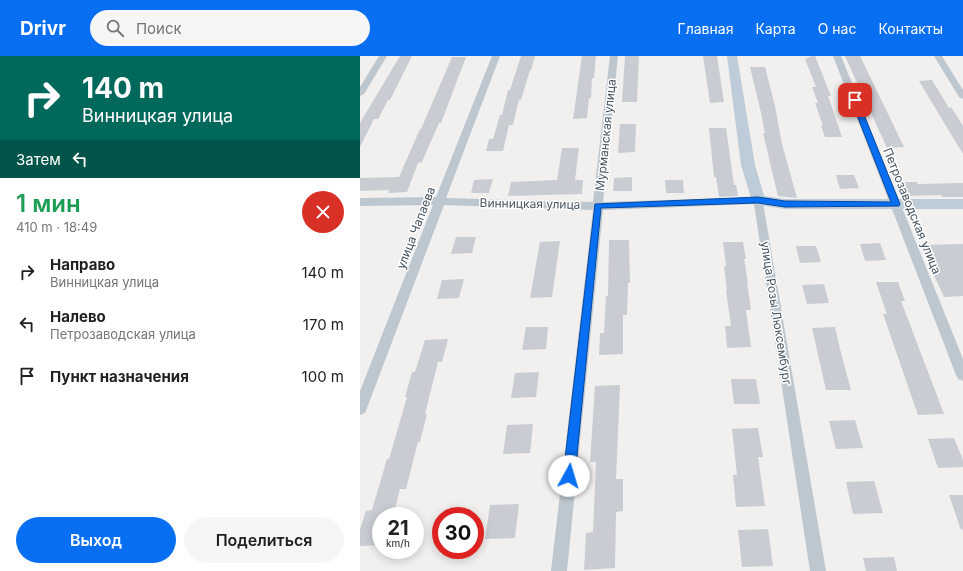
<!DOCTYPE html>
<html lang="ru">
<meta charset="utf-8">
<style>
:root{--surface:#fff;--page:#f6f6f6;--text:#202124;--muted:#757577;--accent:#096ff2}
body{margin:0;font-family:Inter,sans-serif;background:var(--page);color:var(--text);height:100vh;display:flex;flex-direction:column;font-size:15px;white-space:nowrap}
*{box-sizing:border-box;margin:0}
p{font-size:13px;color:var(--muted)}
.icon{flex:none;width:22px;height:22px;fill:none;stroke:currentColor;stroke-width:2;stroke-linecap:round;stroke-linejoin:round}
.map{position:relative;flex:1;overflow:hidden}
.panel{display:flex;flex-direction:column;background:var(--surface);width:360px}
.panel>*{flex:none}
.hud{background:#00695c;color:#fff;overflow:hidden}
.speed{position:absolute;left:12px;top:451px;display:flex;gap:8px;font-size:20px;font-weight:700;text-align:center}
.speed>*{display:grid;place-content:center;width:52px;height:52px;border-radius:50%;background:var(--surface);box-shadow:0 2px 10px #0003;line-height:1}
.speed small{font-size:10px;font-weight:400}
.speed .limit{border:6px solid #d22;background:#fff;color:#111}
.pin{position:absolute;display:grid;place-items:center;width:34px;height:34px;color:#fff;margin:-17px;border-radius:8px;box-shadow:0 2px 6px #0006}
.me{position:absolute;width:44px;margin:-22px;rotate:6deg;stroke-linejoin:round;filter:drop-shadow(0 0 3px #0008)}
.turn{display:flex;align-items:center;gap:14px;height:84px;padding:0 16px;font-size:18px}
.turn .icon{width:52px;height:52px;stroke-width:2.5}
.turn b{display:block;font-size:28px;line-height:34px}
.then{display:flex;align-items:center;height:38px;padding:0 16px;background:#0003;gap:8px;font-size:15px}
.round{display:grid;place-items:center;flex:none;width:42px;height:42px;border-radius:21px;background:var(--page)}
.overview{display:flex;align-items:center;justify-content:space-between;height:68px;padding:0 16px}
h1{font-size:24px;font-weight:600;line-height:30px;color:#1e9e55}
.cta{display:flex;gap:8px;margin-top:auto;padding:8px 16px}
.cta a{flex:1;height:46px;border-radius:24px;background:var(--accent);color:#fff;font-size:16px;font-weight:600;line-height:46px;text-align:center}
.cta a+a{background:var(--page);color:var(--text)}
ul{padding:0;list-style:none}
li{display:flex;align-items:center;gap:12px;height:52px;padding:0 16px}
li div{flex:1}
li b{display:block;font-size:15px}
li em{font-style:normal}
header{display:flex;align-items:center;gap:24px;box-sizing:border-box;height:56px;padding:0 20px;background:var(--accent);color:#fff}
header strong{font-size:19px}
nav{display:flex;gap:22px;margin-inline-start:auto;font-size:14px}
.search{width:280px;height:36px;background:var(--page);display:flex;align-items:center;gap:10px;box-sizing:border-box;padding:0 14px;border-radius:22px;color:var(--muted);font-size:15px}
main{display:flex;flex:1;min-height:0}
.map>svg:first-child{display:block}
</style>
<header>
<strong>Drivr</strong>
<div class="search"><svg class="icon" aria-label="search" viewBox="0 0 24 24"><circle cx="10" cy="10" r="6"/><path d="M15 15l6 6"/></svg>Поиск</div>
<nav><a>Главная</a><a>Карта</a><a>О нас</a><a>Контакты</a></nav>
</header>
<main>
<section class="panel">
<div class="hud">
<div class="turn"><svg class="icon" aria-label="right" viewBox="0 0 24 24"><path d="M7 20v-9h11M14 6l5 5-5 5"/></svg><div><b>140 m</b>Винницкая улица</div></div>
<div class="then">Затем<svg class="icon" aria-label="left" viewBox="0 0 24 24"><path d="M17 20v-9H6M10 6l-5 5 5 5"/></svg></div>
</div>
<div class="overview"><div><h1>1 мин</h1><p>410 m · 18:49</p></div><a class="round" style="background:#d93025;color:#fff"><svg class="icon" aria-label="close" viewBox="0 0 24 24"><path d="M6 6l12 12M18 6L6 18"/></svg></a></div>
<ul>
<li><svg class="icon" aria-label="right" viewBox="0 0 24 24"><path d="M7 20v-9h11M14 6l5 5-5 5"/></svg><div><b>Направо</b><p>Винницкая улица</p></div><em>140 m</em></li>
<li><svg class="icon" aria-label="left" viewBox="0 0 24 24"><path d="M17 20v-9H6M10 6l-5 5 5 5"/></svg><div><b>Налево</b><p>Петрозаводская улица</p></div><em>170 m</em></li>
<li><svg class="icon" aria-label="arrive" viewBox="0 0 24 24"><path d="M6 21V4h12l-3 4 3 4H6"/></svg><div><b>Пункт назначения</b></div><em>100 m</em></li>
</ul>
<div class="cta"><a>Выход</a><a>Поделиться</a></div>
</section>
<div class="map">
<svg width="603" height="515" viewBox="0 0 603 515">
<rect width="100%" height="100%" fill="#f2efef"/>
<!-- building -->
<g fill="#c9ccd2">
<path d="M40,0h12l-22,44h-2l-10,19h-4l-14,28v-24z"/>
<path d="M161,0h14l-4,14h-1l-9,30h-2l-6,25h-4l-6,26h-17l3,-12h4l7,-24h2l6,-25h2z"/>
<path d="M222,0h14l-2,22h-2l-1,20h-2l-2,20 -14,1z"/>
<path d="M265,0h14l-2,46h-15z"/>
<path d="M343,0h14l7,46 -14,1z"/>
<path d="M452,0h3l16,40h-3l14,41h-17l-4,-11h2l-8,-23h3l-6,-16h4l-11,-28z"/>
<path d="M485,0h15l44,91 -17,1z"/>
<path d="M92,1h14l-25,66h-2l-17,39 -4,1 -11,29 -19,1 1,-3 -29,1v-13l39,-1 21,-48h1z"/>
<path d="M390,11h15l10,39 7,38 15,54 -19,-2 -15,-63h2l-4,-20z"/>
<path d="M572,24l17,28 2,-1 12,19v28l-44,-73z"/>
<path d="M260,68h16l-1,28 -17,1z"/>
<path d="M349,72h17l8,57h2l2,11 -19,1 -3,-20h-2z"/>
<path d="M202,92h17l-4,32h8l-1,14 -74,2 3,-14 46,-2z"/>
<path d="M476,119h18l5,13 -19,1z"/>
<path d="M272,121v14h-19l1,-13z"/>
<path d="M133,123l-4,14h-18l3,-13z"/>
<path d="M305,124h18l1,13h-18z"/>
<path d="M539,126h18l1,2 45,-1v14h-21l-1,-2 -36,1z"/>
<path d="M96,181h20l-4,16 -21,1z"/>
<path d="M249,184h20l1,43h-2l-1,32h-4v39l-24,1 1,-22h4l2,-37h2z"/>
<path d="M200,185l-8,56 -22,1 10,-56z"/>
<path d="M363,186h20l3,17h-2l4,24h-1l4,27h-5l5,37 -24,1 -2,-22h6l-5,-35h1l-3,-25h2z"/>
<path d="M520,187l6,17 -21,1 -5,-17z"/>
<path d="M603,188v52l-19,1 -24,-52z"/>
<path d="M436,190h20l5,16 -21,1z"/>
<path d="M104,223l-5,19 -22,1 5,-19z"/>
<path d="M516,226h22l7,19h-4l43,113 -26,1 -35,-101h4z"/>
<path d="M464,228l5,19 -22,1 -5,-19z"/>
<path d="M166,271h22l-2,22 -24,1z"/>
<path d="M475,271l5,22 11,41h-25l-14,-62z"/>
<path d="M88,283l-6,23h-4l-13,52h2l-7,28h-2l-12,47h-6l-7,27h-12v29l-21,1v-17l6,-18 6,-1 15,-51h2l18,-62h-2l7,-25h3l10,-32z"/>
<path d="M179,316l-3,25 -25,1 4,-25z"/>
<path d="M371,323h25l4,25h-26z"/>
<path d="M260,329l-4,94h7v32l-7,1 -1,56 -31,2 2,-37 7,-1 3,-70h-6l5,-76z"/>
<path d="M495,364l8,28 -27,1 -7,-28z"/>
<path d="M173,368l-3,29 -27,1 4,-29z"/>
<path d="M398,372l5,29h-5l7,49 -29,1 -3,-32h4l-5,-46z"/>
<path d="M594,382l9,22v7l-25,1 -10,-29z"/>
<path d="M514,425l9,32 -30,1 -7,-32z"/>
<path d="M589,439h14v34l-2,1z"/>
<path d="M159,448l-4,34 -30,1 5,-34z"/>
<path d="M408,473l5,37 -31,1 -4,-37z"/>
<path d="M534,501l3,14h-31l-3,-13z"/>
</g>
<g fill="none" stroke-linecap="round" stroke-linejoin="round">
<!-- street -->
<g fill="#bcc7d0" fill-rule="evenodd">
<path d="M19,0h8l-23,38 -4,2v-9z"/>
<path d="M132,0h8l-54,142 147,4 17,-146h8l-15,146 159,-5 64,374h-16l-56,-367 -151,6 -36,361h-16l42,-361 -149,-5 -77,203 -2,5 -5,2v-24l73,-186 -73,1v-8l76,-1z"/>
<path d="M473,0h8l122,303v22l-5,-2 -2,-4z"/>
<path d="M574,0h8l21,34v9l-4,-2z"/>
</g>
<!-- secondary -->
<path fill="#becbd8" fill-rule="evenodd" d="M367,0h10l18,109 9,31 21,3h178v10h-178l-32,-5 -12,-39z"/>
</g>
<!-- route -->
<path fill="#096ff2" stroke="#06489d" d="M492,43l6,1 42,104 -1,2 -114,1 -27,-4 -157,5 -26,268 -2,4 -4,1 -4,-1 -2,-4 32,-272 163,-7 27,4 106,1 -40,-102z"/>
<g text-anchor="middle" stroke-width="3" stroke-linejoin="round" paint-order="stroke">
<!-- street labels -->
<g font-size="12" fill="#46535f" stroke="#fff">
<text transform="translate(246 79) rotate(-84)" y="4">Мурманская улица</text>
<text transform="translate(170 148) rotate(1)" y="4">Винницкая улица</text>
<text transform="translate(552 155) rotate(68)" y="4">Петрозаводская улица</text>
<text transform="translate(56 172) rotate(-69)" y="4">улица Чапаева</text>
<text transform="translate(416 257) rotate(81)" y="4">улица Розы Люксембург</text>
</g>
</g>
</svg>
<div class="speed"><div>21<small>km/h</small></div><div class="limit">30</div></div>
<div class="pin" style="left:495px;top:44px;background:#d93025"><svg class="icon" aria-label="arrive" viewBox="0 0 24 24"><path d="M6 21V4h12l-3 4 3 4H6"/></svg></div>
<svg class="me" style="left:209px;top:420px" viewBox="-20 -20 40 40"><circle r="19" fill="#fff"/><path d="M0-13L10 11 0 6-10 11z" fill="#096ff2"/></svg>
</div>
</main>
